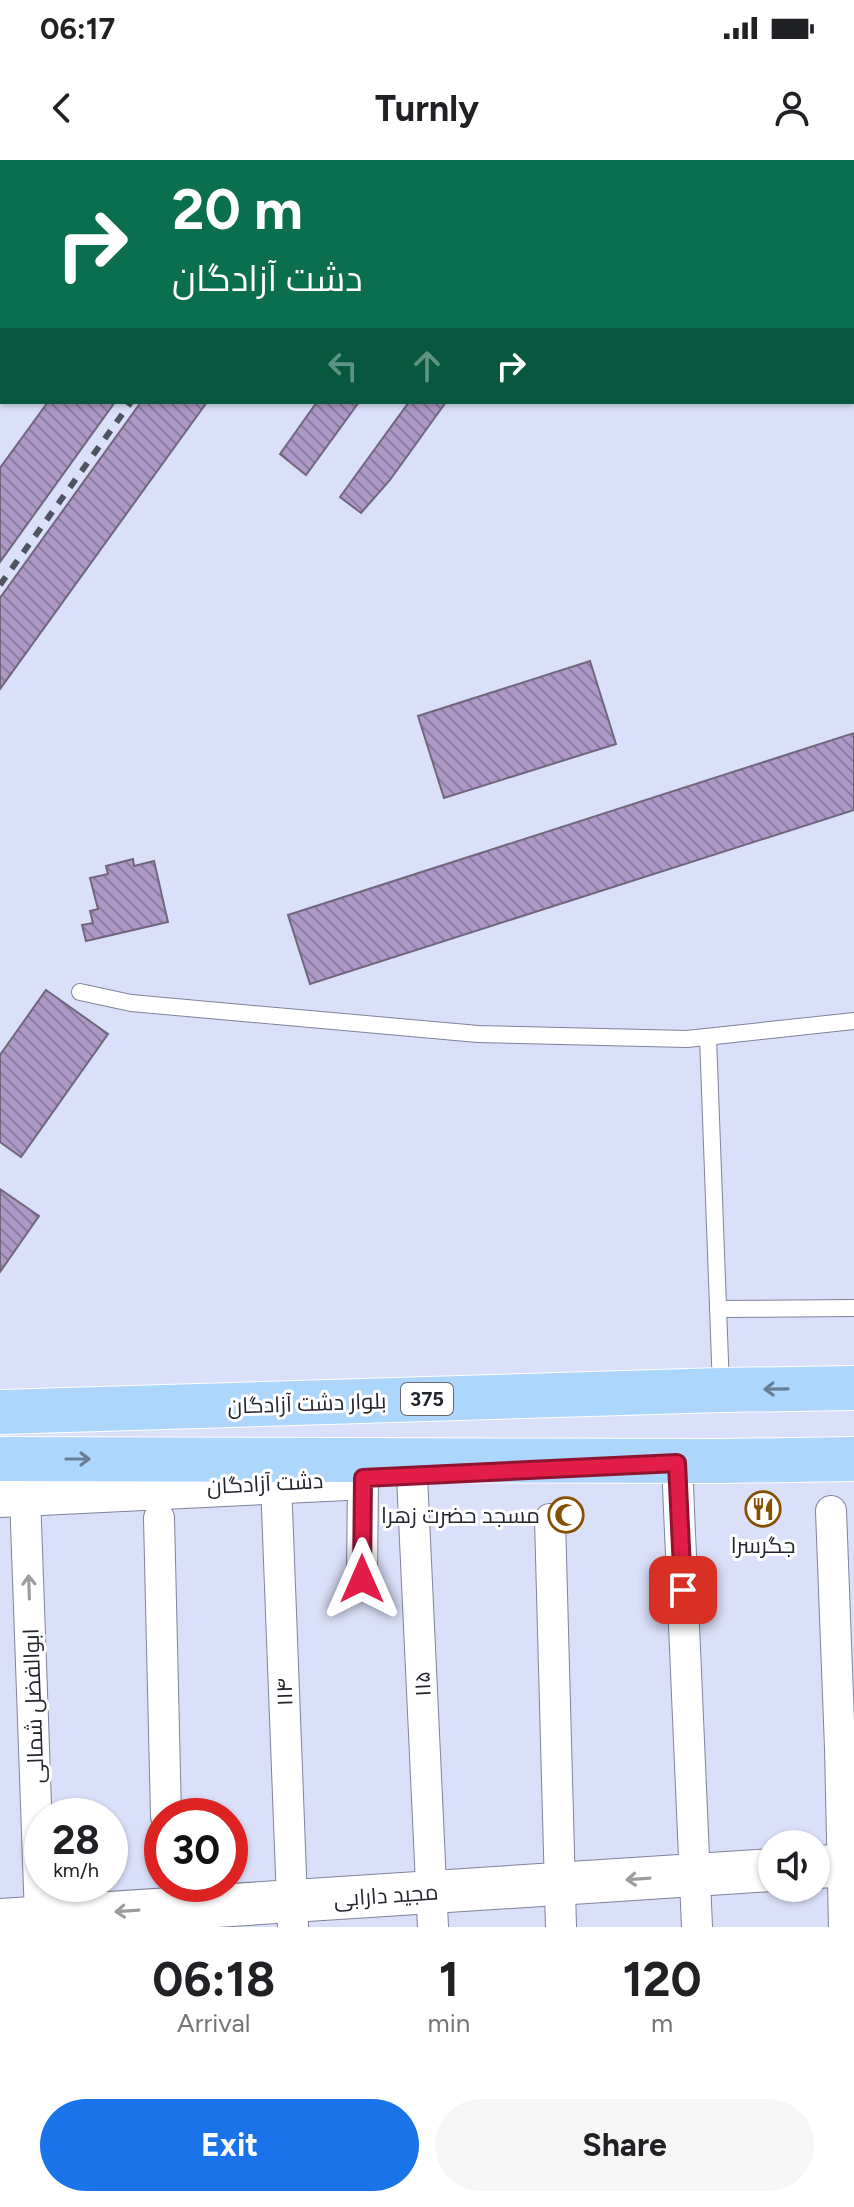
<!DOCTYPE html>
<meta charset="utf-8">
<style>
:root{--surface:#fff;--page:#f6f6f6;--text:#202124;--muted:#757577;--accent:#1a73e8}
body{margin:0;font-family:Figtree,Cairo,sans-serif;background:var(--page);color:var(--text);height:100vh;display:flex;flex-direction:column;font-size:30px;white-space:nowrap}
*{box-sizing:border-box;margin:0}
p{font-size:26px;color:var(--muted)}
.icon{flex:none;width:44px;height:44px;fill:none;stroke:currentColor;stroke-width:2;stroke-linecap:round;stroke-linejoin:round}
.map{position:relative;height:1767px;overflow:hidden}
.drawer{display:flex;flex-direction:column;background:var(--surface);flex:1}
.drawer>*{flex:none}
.top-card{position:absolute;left:0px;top:0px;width:854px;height:244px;box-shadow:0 2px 6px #0004;background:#0b6e4f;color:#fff;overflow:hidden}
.fabs{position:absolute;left:758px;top:1670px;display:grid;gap:16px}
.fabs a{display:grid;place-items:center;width:72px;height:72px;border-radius:50%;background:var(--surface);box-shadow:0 2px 6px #0004;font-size:40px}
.speed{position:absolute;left:24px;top:1638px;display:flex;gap:16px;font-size:40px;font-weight:700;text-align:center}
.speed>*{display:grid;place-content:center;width:104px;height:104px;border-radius:50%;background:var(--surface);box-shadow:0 2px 6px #0004;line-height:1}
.speed small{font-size:20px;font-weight:400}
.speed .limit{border:12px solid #d22;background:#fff;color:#111}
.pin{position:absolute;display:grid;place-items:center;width:68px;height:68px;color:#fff;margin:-34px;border-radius:16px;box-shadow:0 4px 12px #0006}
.me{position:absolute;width:88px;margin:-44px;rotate:0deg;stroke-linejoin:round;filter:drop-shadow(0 0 6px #0008)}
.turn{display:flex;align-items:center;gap:28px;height:168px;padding:0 40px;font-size:36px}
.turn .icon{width:104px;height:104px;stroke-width:2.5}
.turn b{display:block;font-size:56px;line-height:68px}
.lanes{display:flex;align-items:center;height:76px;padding:0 40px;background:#0003;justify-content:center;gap:40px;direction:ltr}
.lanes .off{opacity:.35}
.eta{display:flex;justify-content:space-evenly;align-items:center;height:136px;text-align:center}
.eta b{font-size:48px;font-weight:700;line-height:56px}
.action{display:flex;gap:16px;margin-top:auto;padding:16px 40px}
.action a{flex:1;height:92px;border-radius:48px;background:var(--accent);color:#fff;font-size:32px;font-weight:700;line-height:92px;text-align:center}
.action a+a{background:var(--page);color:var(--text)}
.status{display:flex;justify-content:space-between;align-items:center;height:56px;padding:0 40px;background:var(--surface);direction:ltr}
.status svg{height:22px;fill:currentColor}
header{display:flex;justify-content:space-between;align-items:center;height:104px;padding:0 40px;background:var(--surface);font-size:36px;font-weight:700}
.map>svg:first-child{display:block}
</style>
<div class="status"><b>06:17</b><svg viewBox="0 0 49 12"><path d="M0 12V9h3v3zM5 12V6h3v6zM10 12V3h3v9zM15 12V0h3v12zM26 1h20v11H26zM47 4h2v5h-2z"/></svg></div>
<header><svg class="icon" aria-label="back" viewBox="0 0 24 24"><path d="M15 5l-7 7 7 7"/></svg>Turnly<svg class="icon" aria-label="person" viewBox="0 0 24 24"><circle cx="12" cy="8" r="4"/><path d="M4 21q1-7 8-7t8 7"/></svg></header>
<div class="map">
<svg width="854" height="1767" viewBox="0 0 854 1767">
<defs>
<pattern id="building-back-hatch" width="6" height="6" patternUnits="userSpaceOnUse" patternTransform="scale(2)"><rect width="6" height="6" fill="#ad98c6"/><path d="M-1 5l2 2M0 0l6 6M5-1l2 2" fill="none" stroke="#8c7ca1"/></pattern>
</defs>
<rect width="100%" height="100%" fill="#dae0f9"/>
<!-- building -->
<g fill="url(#building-back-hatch)" stroke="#71677c" stroke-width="2">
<path d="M48,242h67l-115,160v-94z"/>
<path d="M141,242h66l-207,287v-91z"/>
<path d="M317,242h42l-53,73 -26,-21z"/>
<path d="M409,242h37l-56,78 -29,33 -21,-16z"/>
<path d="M590,501l26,83 -172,54 -26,-82z"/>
<path d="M854,573v77l-544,174 -22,-69z"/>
<path d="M133,699l1,7 20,-5 14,61 -82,19 -4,-16 11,-2 -3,-12 8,-2 -8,-31 18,-4 -2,-8z"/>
<path d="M46,830l62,44 -87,123 -21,-15v-87z"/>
<path d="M0,1029l39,27 -39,56z"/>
</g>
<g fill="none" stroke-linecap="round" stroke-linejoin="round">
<defs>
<g id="lane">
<path d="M80,832l51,11 347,31 209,5 167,-18"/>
<path d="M708,877l13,351"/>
<path d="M718,1149l136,-1"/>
</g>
<g id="street">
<path d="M677,1303l20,464"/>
<path d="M412,1316l21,451"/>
<path d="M276,1322l17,445"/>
<path d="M25,1335l15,422"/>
<path d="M831,1351l9,237 4,179"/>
<path d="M159,1358l7,298"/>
<path d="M550,1359l11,408"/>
<path d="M362,1419l1,-101"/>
</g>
<g id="secondary">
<path d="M0,1336l346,-17"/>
<path d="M816,1707l38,-2"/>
<path d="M0,1760l772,-50"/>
</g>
<g id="primary">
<path d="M0,1252l721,-22 133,-2"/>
<path d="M0,1299l722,2 132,-2"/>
</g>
</defs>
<!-- lane casing -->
<use href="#lane" stroke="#7f849a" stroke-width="18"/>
<!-- street casing -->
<use href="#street" stroke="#7f849a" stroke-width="32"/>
<!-- secondary casing -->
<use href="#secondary" stroke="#7f849a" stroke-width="44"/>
<!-- primary casing -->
<use href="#primary" stroke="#fff" stroke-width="46"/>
<!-- lane -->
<use href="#lane" stroke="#fff" stroke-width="16"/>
<!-- street -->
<use href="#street" stroke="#fff" stroke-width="30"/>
<!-- secondary -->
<use href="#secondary" stroke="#fff" stroke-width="42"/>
<!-- primary -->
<use href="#primary" stroke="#acd6fb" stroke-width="44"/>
<!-- rail -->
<g stroke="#505360" stroke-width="6" stroke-dasharray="10 10" stroke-linecap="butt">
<path d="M19,2l2,-2"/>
<path d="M302,2l2,-2"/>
<path d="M0,29l2,-3"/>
<path d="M0,425l131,-183"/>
</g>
</g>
<!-- one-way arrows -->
<defs><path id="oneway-shaft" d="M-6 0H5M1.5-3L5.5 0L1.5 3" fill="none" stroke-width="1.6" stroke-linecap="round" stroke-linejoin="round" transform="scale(2)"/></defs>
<g stroke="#687e94">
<use href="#oneway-shaft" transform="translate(776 1229) rotate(179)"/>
<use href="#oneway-shaft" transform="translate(78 1299)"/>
</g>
<g stroke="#9c9da1">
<use href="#oneway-shaft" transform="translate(29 1427) rotate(-92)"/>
<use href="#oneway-shaft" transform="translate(638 1719) rotate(176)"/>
<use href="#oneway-shaft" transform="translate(127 1751) rotate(176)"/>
</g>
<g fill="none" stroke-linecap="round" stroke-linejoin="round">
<defs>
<path id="route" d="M362,1419l1,-101 314,-15 6,127"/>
</defs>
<!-- route casing -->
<use href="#route" stroke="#92132f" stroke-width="20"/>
<!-- route -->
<use href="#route" stroke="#e11d48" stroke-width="14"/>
</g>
<!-- icons -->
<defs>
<symbol id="restaurant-ring" viewBox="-11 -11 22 22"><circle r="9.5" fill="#fff" stroke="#874f00" stroke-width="1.5"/><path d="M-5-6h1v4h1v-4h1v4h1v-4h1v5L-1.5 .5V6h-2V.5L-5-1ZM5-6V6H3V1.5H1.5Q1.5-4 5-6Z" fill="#874f00"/></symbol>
<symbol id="mosque-ring" viewBox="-11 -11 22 22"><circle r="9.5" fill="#fff" stroke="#874f00" stroke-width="1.5"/><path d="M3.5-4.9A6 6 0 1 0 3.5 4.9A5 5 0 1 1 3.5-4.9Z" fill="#874f00"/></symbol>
</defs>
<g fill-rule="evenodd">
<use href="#restaurant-ring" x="743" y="1329" width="40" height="40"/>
<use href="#mosque-ring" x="546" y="1335" width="40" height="40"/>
</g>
<g text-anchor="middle" stroke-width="6" stroke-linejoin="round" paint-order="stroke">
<!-- shield labels -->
<rect fill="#fff" stroke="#65666d" stroke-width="2" x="401" y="1223" width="52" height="32" rx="6"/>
<g font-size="20" font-weight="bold" fill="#23252e">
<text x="427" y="1246">375</text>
</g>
<!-- street labels -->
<g font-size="22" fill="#23252e" stroke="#fff">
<text transform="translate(307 1243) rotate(-2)" y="8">بلوار دشت آزادگان</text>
<text transform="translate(265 1323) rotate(-3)" y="8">دشت آزادگان</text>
<text transform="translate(422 1524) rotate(-93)" y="8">۱۱۵</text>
<text transform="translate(284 1532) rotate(-92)" y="8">۱۱۴</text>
<text transform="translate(33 1546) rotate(-92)" y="8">ابوالفضل شمالی</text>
<text transform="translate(386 1735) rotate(-4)" y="8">مجید دارابی</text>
</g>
<!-- poi labels -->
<g font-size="22" fill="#23252e" stroke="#fff" text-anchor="end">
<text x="540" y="1363">مسجد حضرت زهرا</text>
<text x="763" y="1393" text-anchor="middle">جگرسرا</text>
</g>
</g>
</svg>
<div class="fabs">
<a><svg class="icon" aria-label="sound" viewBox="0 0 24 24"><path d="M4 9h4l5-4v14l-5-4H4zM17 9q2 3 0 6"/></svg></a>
</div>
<div class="speed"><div>28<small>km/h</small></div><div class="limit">30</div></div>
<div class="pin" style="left:683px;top:1430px;background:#d93025"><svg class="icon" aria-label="arrive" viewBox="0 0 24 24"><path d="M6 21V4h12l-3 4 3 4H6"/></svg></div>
<svg class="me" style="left:362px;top:1419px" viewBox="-20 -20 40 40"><path d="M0-17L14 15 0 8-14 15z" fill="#e11d48" stroke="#fff" stroke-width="4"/></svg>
<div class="top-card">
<div class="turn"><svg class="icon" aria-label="right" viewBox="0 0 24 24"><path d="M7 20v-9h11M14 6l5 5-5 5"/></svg><div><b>20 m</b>دشت آزادگان</div></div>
<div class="lanes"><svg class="icon off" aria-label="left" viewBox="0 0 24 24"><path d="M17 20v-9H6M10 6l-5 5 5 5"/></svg><svg class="icon off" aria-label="ahead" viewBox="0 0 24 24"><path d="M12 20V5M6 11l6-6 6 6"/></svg><svg class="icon" aria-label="right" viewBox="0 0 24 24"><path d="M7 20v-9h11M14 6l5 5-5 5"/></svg></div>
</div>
</div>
<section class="drawer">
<div class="eta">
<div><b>06:18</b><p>Arrival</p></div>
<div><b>1</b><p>min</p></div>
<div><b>120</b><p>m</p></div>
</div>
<div class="action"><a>Exit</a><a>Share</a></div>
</section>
